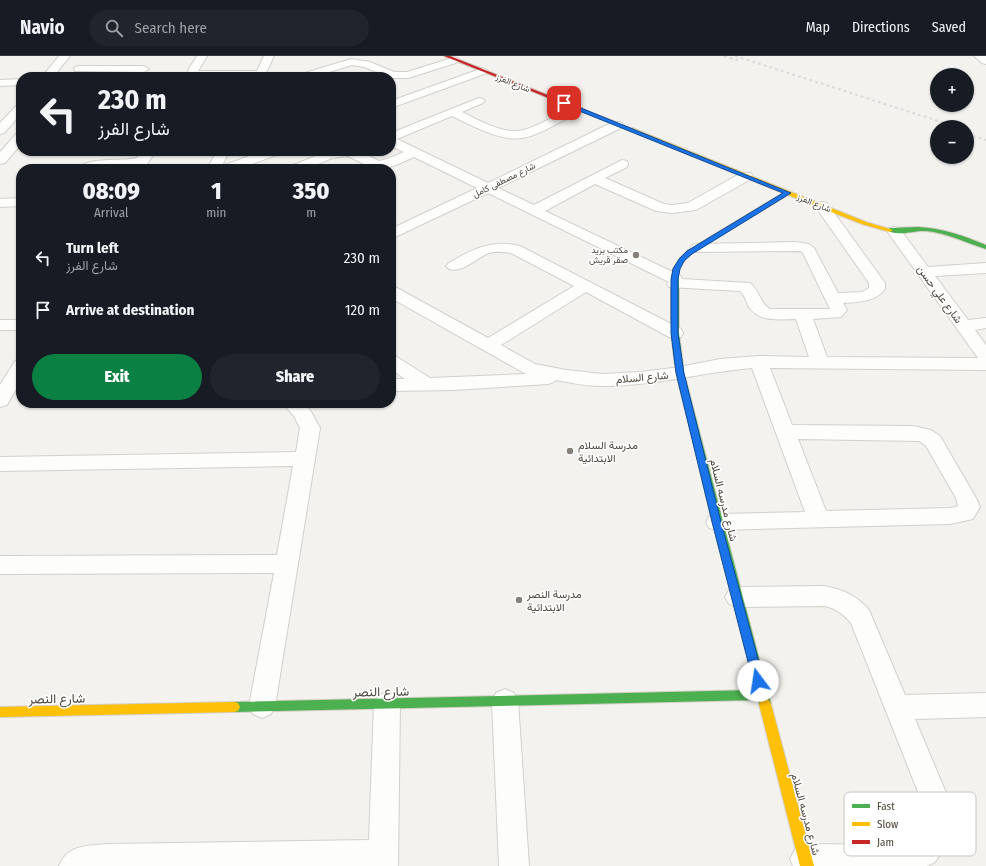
<!DOCTYPE html>
<meta charset="utf-8">
<style>
:root{--surface:#171b24;--page:#20242c;--text:#f1f3f6;--muted:#9ea1a6;--line:#363941;--accent:#0b8043}
body{margin:0;font-family:"Fira Sans Condensed",Vazirmatn,sans-serif;background:var(--page);color:var(--text);height:100vh;display:flex;flex-direction:column;font-size:15px;white-space:nowrap}
*{box-sizing:border-box;margin:0}
p{font-size:13px;color:var(--muted)}
.icon{flex:none;width:22px;height:22px;fill:none;stroke:currentColor;stroke-width:2;stroke-linecap:round;stroke-linejoin:round}
.map{position:relative;flex:1;overflow:hidden}
.drawer{position:absolute;left:16px;top:108px;width:380px;height:244px;display:flex;flex-direction:column;background:var(--surface);border-radius:16px;box-shadow:0 1px 3px #0004}
.drawer>*{flex:none}
.banner{position:absolute;left:16px;top:16px;width:380px;height:84px;border-radius:16px;box-shadow:0 1px 3px #0004;background:#171b24;color:var(--text);overflow:hidden}
.fabs{position:absolute;left:930px;top:12px;display:grid;gap:8px}
.fabs a{display:grid;place-items:center;width:44px;height:44px;border-radius:50%;background:var(--surface);box-shadow:0 1px 3px #0004;font-size:20px}
.pin{position:absolute;display:grid;place-items:center;width:34px;height:34px;color:#fff;margin:-17px;border-radius:8px;box-shadow:0 2px 6px #0006}
.me{position:absolute;width:44px;margin:-22px;rotate:346deg;stroke-linejoin:round;filter:drop-shadow(0 0 3px #0008)}
.turn{display:flex;align-items:center;gap:14px;height:84px;padding:0 16px;font-size:18px}
.turn .icon{width:52px;height:52px;stroke-width:2.5}
.turn b{display:block;font-size:28px;line-height:34px}
.eta{display:flex;justify-content:space-evenly;align-items:center;height:68px;text-align:center}
.eta b{font-size:24px;font-weight:800;line-height:28px}
.button{display:flex;gap:8px;margin-top:auto;padding:8px 16px}
.button a{flex:1;height:46px;border-radius:24px;background:var(--accent);color:#fff;font-size:16px;font-weight:800;line-height:46px;text-align:center}
.button a+a{background:var(--page);color:var(--text)}
ul{padding:0;list-style:none}
li{display:flex;align-items:center;gap:12px;height:52px;padding:0 16px}
li div{flex:1}
li b{display:block;font-size:15px}
li em{font-style:normal}
header{display:flex;align-items:center;gap:24px;box-sizing:border-box;height:56px;padding:0 20px;background:var(--surface);border-bottom:1px solid var(--line)}
header strong{font-size:19px}
nav{display:flex;gap:22px;margin-inline-start:auto;font-size:14px}
.search{width:280px;height:36px;background:var(--page);display:flex;align-items:center;gap:10px;box-sizing:border-box;padding:0 14px;border-radius:22px;color:var(--muted);font-size:15px}
.map>svg:first-child{display:block}
</style>
<header>
<strong>Navio</strong>
<div class="search"><svg class="icon" aria-label="search" viewBox="0 0 24 24"><circle cx="10" cy="10" r="6"/><path d="M15 15l6 6"/></svg>Search here</div>
<nav><a>Map</a><a>Directions</a><a>Saved</a></nav>
</header>
<div class="map">
<svg width="986" height="810" viewBox="0 0 986 810">
<rect width="100%" height="100%" fill="#f4f2ee"/>
<g fill="none" stroke-linecap="round" stroke-linejoin="round">
<defs>
<g id="street">
<path d="M59,0h11l-17,21h-11z"/>
<path d="M197,0h10l-9,15h59l7,-15h10l-10,21h-70l-5,-3 -1,-4z"/>
<path d="M974,0h12v8l-4,-1z"/>
<path d="M455,1l5,3 -1,2 -51,16h-16l-28,-11 -12,-2 -39,12h-16l1,-2 53,-16 19,3 24,10h13z"/>
<path d="M79,10h65l5,3 -5,3 -69,-1 -1,-2 1,-2z"/>
<path d="M483,12l5,3 -1,2 -96,35v-7z"/>
<path d="M21,23v6l-21,1v-6z"/>
<path d="M479,42l4,1 2,2 -2,2 -21,9c18,9 42,23 62,18 15,-4 35,-17 49,-23h8l2,2 -2,2c-16,8 -33,19 -50,25 -26,9 -56,-9 -79,-20l-55,23 91,44 125,-61h8l2,3 -2,3 -123,60 36,17 88,-45 5,1 1,3 -1,3 -22,11 59,26 8,1 16,-2 53,-30h10l2,3 -2,3 -55,31 -24,3 -16,-2 -61,-27 -50,27 136,65 1,3 68,4c9,7 10,20 20,26h60l-27,-56 -3,-2 -103,1 -5,-1 -2,-3 2,-3 5,-1 98,-2 14,2 5,4 24,45 24,-1 7,-4v-5l-54,-77 2,-3 5,-1 5,1 58,80v6c-9,13 -27,13 -42,14l4,7 -6,7 -28,2 14,38 151,1 -91,-127 2,-3 5,-1 5,1 29,39 58,-4v10l-51,3 33,44 18,-2v10l-11,2 11,15v25l-216,-2 22,57 121,1 18,4 9,6 36,62 4,9 -7,12 -23,5 -233,6 -8,-2 -3,-6 3,-6 8,-2 88,-2 -53,-144c-49,4 -98,18 -148,18 -16,0 -33,-3 -48,-6l-2,2 -6,2 -95,6 -62,1v-12h14l-14,-10v-14l6,2 33,21 96,-4 -135,-76v-12l6,2 91,50 86,-52 -63,-33c-7,-1 -15,-2 -22,0 -13,5 -26,20 -40,16l-3,-3 3,-3c23,-14 43,-24 71,-17l161,83 2,4 -2,4 -6,1 -6,-1 -83,-45 -85,53 34,19 31,6 37,4 38,-2 39,-5 40,-8 39,-3 50,1 -13,-38c-17,0 -36,4 -47,-12 -3,-5 -4,-12 -9,-16l-71,-4 -2,-3 2,-2 -181,-89 -97,46v-10l86,-41 -63,-31 -18,8 -13,4 -13,-2 -22,-11 -16,2 -25,11h-18l2,-3 37,-15h31l20,10 8,-2 17,-7 -13,-6v-13zM798,383l121,2 7,5 30,52 2,8 -8,2 -124,3z"/>
<path d="M21,48v10l-17,19 -4,1v-11l17,-18z"/>
<path d="M21,76v12l-16,19 -5,1v-12l17,-19z"/>
<path d="M143,95h13l-9,13 -13,3 -56,2c10,-13 45,-7 59,-11z"/>
<path d="M217,95h12l-7,15 41,-15h18l-2,3 -41,15h-31z"/>
<path d="M21,142v8l-21,1v-8z"/>
<rect x="0" y="264" width="21" height="10"/>
<path d="M21,303v21l-14,25 -7,2v-22l15,-24z"/>
<path d="M282,347c27,0 25,1 38,25l-45,278 -4,8 -9,4 -9,-4 -4,-8 25,-133 -274,1v-18l277,-1 16,-89 -293,5v-14l296,-5 4,-24 -6,-12z"/>
<path d="M824,530c20,4 32,9 45,24l36,85 81,-2v24l-71,2 37,88v25l-4,10 -13,20 -8,4h-134l-3,-7 5,-10 10,-5 96,1c24,-8 23,-15 23,-38l-73,-184c-8,-9 -15,-15 -27,-17l-87,1 -8,-3 -4,-7 4,-7 8,-3z"/>
<path d="M505,633l9,4 4,8 11,165h-30l-7,-165 4,-8z"/>
<path d="M387,636l9,4 4,8 -2,162h-339c9,-22 28,-20 49,-22l261,-4 5,-136 4,-8z"/>
</g>
<g id="fast">
<path d="M918,171c24,1 46,9 68,18v4c-20,-6 -38,-16 -60,-18 -11,-1 -30,6 -39,-1l3,-2z"/>
<path d="M683,200l3,2 -7,11v64l5,40 87,331 -2,4 -4,1 -4,-1 -3,-8 -524,12 -4,-1 -2,-4 2,-4 4,-1 522,-12 -80,-317 -5,-40v-54l2,-10 8,-12z"/>
</g>
<g id="slow">
<path d="M628,72h4l234,94 27,8 -3,2 -28,-8 -74,-29 -97,58 -6,6h-4l-1,-1 7,-7 96,-58 -155,-63z"/>
<path d="M765,643l4,1 2,4 43,162h-14l-41,-162 2,-4z"/>
<path d="M234,646l4,1 2,4 -2,4 -4,1 -234,5v-10z"/>
</g>
<path id="jam" d="M444,0h6l183,73 -5,1z"/>
</defs>
<!-- street casing -->
<use href="#street" stroke="#d2d0cb" stroke-width="2"/>
<!-- fast casing -->
<use href="#fast" stroke="#d3cfc5" stroke-width="2"/>
<!-- slow casing -->
<use href="#slow" stroke="#d3cfc5" stroke-width="2"/>
<!-- jam casing -->
<use href="#jam" stroke="#d3cfc5" stroke-width="2"/>
<!-- street -->
<use href="#street" fill="#fdfdfc" fill-rule="evenodd"/>
<!-- fast -->
<use href="#fast" fill="#4caf50" fill-rule="evenodd"/>
<!-- slow -->
<use href="#slow" fill="#ffc107" fill-rule="evenodd"/>
<!-- jam -->
<use href="#jam" fill="#c62828" fill-rule="evenodd"/>
<!-- rail -->
<g stroke="#dbdbda" stroke-width="2" stroke-dasharray="3 3" stroke-linecap="butt">
<path d="M724,0l16,5"/>
<path d="M735,0l222,71"/>
<path d="M967,78l19,6"/>
</g>
</g>
<!-- route -->
<path fill="#1a73e8" stroke="#114b97" d="M562,46h4l225,91 -99,61 -8,7 -4,8 -2,10v54l6,40 37,149 43,159 -1,4 -5,1 -4,-1 -1,-4 -41,-159 -36,-149 -5,-40v-54l2,-10 6,-10 8,-8 96,-58 -221,-89z"/>
<!-- markers -->
<g fill="#868178" stroke="#fff" stroke-width="1.5">
<circle cx="636" cy="199" r="4"/>
<circle cx="570" cy="395" r="4"/>
<circle cx="519" cy="544" r="4"/>
</g>
<g text-anchor="middle" stroke-width="3" stroke-linejoin="round" paint-order="stroke">
<!-- far-street labels -->
<g font-size="9" fill="#4b4439" stroke="#fff">
<text transform="translate(513 27) rotate(22)" y="3">شارع الفرز</text>
<text transform="translate(504 124) rotate(-26)" y="3">شارع مصطفى كامل</text>
<text transform="translate(814 147) rotate(22)" y="3">شارع الفرز</text>
</g>
<!-- far-poi labels -->
<g font-size="9" fill="#4b4439" stroke="#fff" text-anchor="end">
<text x="628" y="197">مكتب بريد<tspan x="628" dy="10">صقر قريش</tspan></text>
</g>
<!-- street labels -->
<g font-size="11" fill="#4b4439" stroke="#fff">
<text transform="translate(940 238) rotate(54)" y="4">شارع علي حسن</text>
<text transform="translate(642 321) rotate(-5)" y="4">شارع السلام</text>
<text transform="translate(724 444) rotate(76)" y="4">شارع مدرسه السلام</text>
<text transform="translate(806 758) rotate(75)" y="4">شارع مدرسه السلام</text>
</g>
<!-- poi labels -->
<g font-size="11" fill="#4b4439" stroke="#fff" text-anchor="start">
<text x="578" y="393">مدرسة السلام<tspan x="578" dy="13">الابتدائية</tspan></text>
<text x="527" y="542">مدرسة النصر<tspan x="527" dy="13">الابتدائية</tspan></text>
</g>
<!-- near-street labels -->
<g font-size="13" fill="#4b4439" stroke="#fff">
<text transform="translate(381 635) rotate(-1)" y="5">شارع النصر</text>
<text transform="translate(57 642) rotate(-1)" y="5">شارع النصر</text>
</g>
</g>
<!-- legend -->
<rect x="844" y="736" width="132" height="64" rx="6" fill="#fff" stroke="#c9c7c4" stroke-width="1"/>
<rect x="852" y="748" width="18" height="4" fill="#4caf50"/>
<rect x="852" y="766" width="18" height="4" fill="#ffc107"/>
<rect x="852" y="784" width="18" height="4" fill="#c62828"/>
<g font-size="11" fill="#4b4439">
<text x="877" y="754">Fast</text>
<text x="877" y="772">Slow</text>
<text x="877" y="790">Jam</text>
</g>
</svg>
<div class="fabs">
<a>+</a>
<a>−</a>
</div>
<div class="pin" style="left:564px;top:47px;background:#d93025"><svg class="icon" aria-label="arrive" viewBox="0 0 24 24"><path d="M6 21V4h12l-3 4 3 4H6"/></svg></div>
<svg class="me" style="left:758px;top:625px" viewBox="-20 -20 40 40"><circle r="19" fill="#fff"/><path d="M0-13L10 11 0 6-10 11z" fill="#1a73e8"/></svg>
<div class="banner">
<div class="turn"><svg class="icon" aria-label="left" viewBox="0 0 24 24"><path d="M17 20v-9H6M10 6l-5 5 5 5"/></svg><div><b>230 m</b>شارع الفرز</div></div>
</div>
<section class="drawer">
<div class="eta">
<div><b>08:09</b><p>Arrival</p></div>
<div><b>1</b><p>min</p></div>
<div><b>350</b><p>m</p></div>
</div>
<ul>
<li><svg class="icon" aria-label="left" viewBox="0 0 24 24"><path d="M17 20v-9H6M10 6l-5 5 5 5"/></svg><div><b>Turn left</b><p>شارع الفرز</p></div><em>230 m</em></li>
<li><svg class="icon" aria-label="arrive" viewBox="0 0 24 24"><path d="M6 21V4h12l-3 4 3 4H6"/></svg><div><b>Arrive at destination</b></div><em>120 m</em></li>
</ul>
<div class="button"><a>Exit</a><a>Share</a></div>
</section>
</div>
